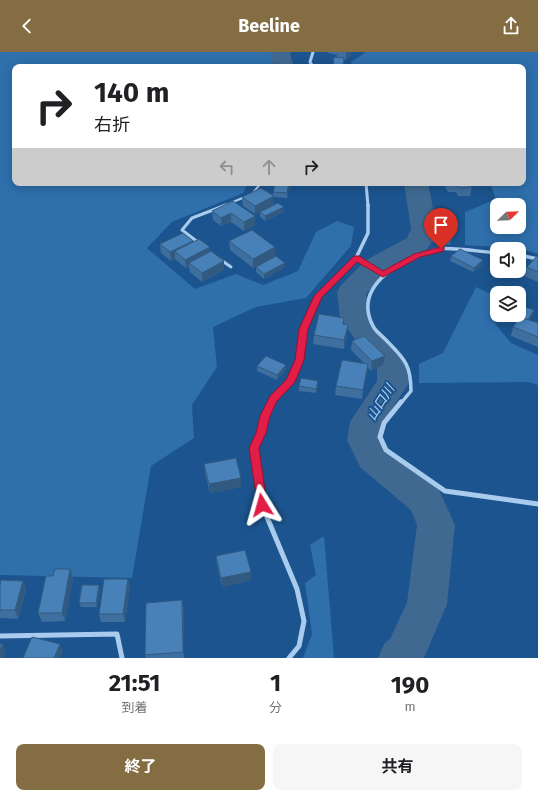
<!DOCTYPE html>
<html lang="ja">
<meta charset="utf-8">
<style>
:root{--surface:#fff;--page:#f6f6f6;--text:#202124;--muted:#757577;--accent:#846d42}
body{margin:0;font-family:"Fira Sans","Noto Sans JP",sans-serif;background:var(--page);color:var(--text);height:100vh;display:flex;flex-direction:column;font-size:15px;white-space:nowrap}
*{box-sizing:border-box;margin:0}
p{font-size:13px;color:var(--muted)}
.icon{flex:none;width:22px;height:22px;fill:none;stroke:currentColor;stroke-width:2;stroke-linecap:round;stroke-linejoin:round}
.map{position:relative;height:606px;overflow:hidden}
.panel{display:flex;flex-direction:column;background:var(--surface);flex:1}
.panel>*{flex:none}
.guide{position:absolute;left:12px;top:12px;width:514px;height:122px;border-radius:8px;box-shadow:0 2px 10px #0003;background:#fff;color:var(--text);overflow:hidden}
.needle{width:26px;rotate:67deg}
.fabs{position:absolute;left:490px;top:146px;display:grid;gap:8px}
.fabs a{display:grid;place-items:center;width:36px;height:36px;border-radius:8px;background:var(--surface);box-shadow:0 2px 10px #0003;font-size:20px}
.pin{position:absolute;display:grid;place-items:center;width:34px;height:34px;color:#fff;margin:-41px -17px;border-radius:50% 50% 50% 0;rotate:-45deg;box-shadow:0 0 4px #0007}
.pin .icon{rotate:45deg}
.me{position:absolute;width:44px;margin:-22px;rotate:352deg;stroke-linejoin:round;filter:drop-shadow(0 0 3px #0008)}
.turn{display:flex;align-items:center;gap:14px;height:84px;padding:0 16px;font-size:18px}
.turn .icon{width:52px;height:52px;stroke-width:2.5}
.turn b{display:block;font-size:28px;line-height:34px}
.lanes{display:flex;align-items:center;height:38px;padding:0 16px;background:#0003;justify-content:center;gap:20px;direction:ltr}
.lanes .off{opacity:.35}
.eta{display:flex;justify-content:space-evenly;align-items:center;height:68px;text-align:center}
.eta b{font-size:24px;font-weight:700;line-height:28px}
.button{display:flex;gap:8px;margin-top:auto;padding:8px 16px}
.button a{flex:1;height:46px;border-radius:8px;background:var(--accent);color:#fff;font-size:16px;font-weight:700;line-height:46px;text-align:center}
.button a+a{background:var(--page);color:var(--text)}
header{display:flex;justify-content:space-between;align-items:center;height:52px;padding:0 16px;background:var(--accent);color:#fff;font-size:18px;font-weight:700}
.map>svg:first-child{display:block}
</style>
<header><svg class="icon" aria-label="back" viewBox="0 0 24 24"><path d="M15 5l-7 7 7 7"/></svg>Beeline<svg class="icon" aria-label="share" viewBox="0 0 24 24"><path d="M12 15V3M7 8l5-5 5 5M5 13v7h14v-7"/></svg></header>
<div class="map">
<svg width="538" height="606" viewBox="0 0 538 606">
<rect width="100%" height="100%" fill="#1b548e"/>
<!-- green -->
<g fill="#2e6fac" fill-rule="evenodd">
<path d="M0,0h272l1,15h-258v116h233l-5,10 -71,29 -25,26 48,41 41,-15 27,11 35,-14 18,-39 21,-11 17,6 -3,19 -45,52 -50,9 -43,20 4,40 -25,38 2,33 -43,28 -19,112 -132,-3z"/>
<path d="M366,0h172v202c-20,-8 -51,-7 -73,-9v-33l31,-13 -6,-16h33v-116h-171l-1,-5zM497,153h22v22h-22z"/>
<path d="M476,235l21,10v8l-8,11 22,27 27,12v30l-10,-3 -109,1v-19l24,-11z"/>
<path d="M324,484l10,122h-31l9,-24 -7,-51 11,-8 -6,-30z"/>
</g>
<g fill="none" stroke-linecap="round" stroke-linejoin="round">
<!-- river -->
<g fill="#406992" fill-rule="evenodd">
<path d="M270,0h20l2,10 3,5h-20l-3,-5z"/>
<path d="M404,131h24l9,46 -6,14 -4,6 -41,23 -20,22c1,6 1,15 3,21 10,25 46,36 40,67 -1,3 -4,7 -6,10 -10,17 -28,36 -18,56l54,42 16,35 -8,79 -23,54h-46l6,-14 6,-5 17,-36 10,-78 -6,-15 -51,-43 -13,-27 3,-18 27,-41v-14l-17,-20 -20,-30 -3,-25 4,-7 25,-25 41,-22 4,-9z"/>
</g>
<!-- service-far1 -->
<g stroke="#a9ccee" stroke-width="2">
<path d="M252,142l9,-11"/>
<path d="M223,154l22,-9"/>
</g>
<!-- service -->
<g stroke="#a9ccee" stroke-width="3">
<path d="M199,191l-17,-13 10,-12 34,-13"/>
<path d="M221,208l10,7"/>
</g>
<!-- minor-far2 -->
<g stroke="#a9ccee" stroke-width="3">
<path d="M313,0l-3,10 3,5"/>
<path d="M366,131l2,23"/>
</g>
<!-- minor-far1 -->
<g stroke="#a9ccee" stroke-width="3.5">
<path d="M519,203l19,4"/>
<path d="M356,206l27,17"/>
<path d="M272,351l18,-21 10,-22 4,-31 14,-33 38,-38 12,-25v-28"/>
<path d="M401,351l10,-12c0,-28 -8,-33 -26,-52 -4,-4 -10,-8 -12,-13 -22,-42 33,-70 66,-77 12,-2 44,3 58,4"/>
</g>
<!-- minor -->
<g stroke="#a9ccee" stroke-width="5">
<path d="M272,350l-7,14 -4,17 -7,15 8,57 35,84 7,32 -5,25 -10,12"/>
<path d="M401,350l-17,21 -4,14 6,13 59,41 93,13"/>
<path d="M0,584l117,-2 5,24"/>
</g>
</g>
<!-- wall -->
<g fill="#3e6f9e">
<path d="M328,0h24l-6,8 -9,-2v-3l-9,-2z"/>
<path d="M443,131h28v2l1,2 -2,9h-12l-2,-4h-8z"/>
<path d="M290,135l-3,11 -13,-1v8l-19,9 -12,-8 -1,-9 31,-2v-3z"/>
<path d="M233,149l22,15v9l-11,6 -13,-9 -10,4 -8,-6 -1,-9z"/>
<path d="M260,160h24l-19,9 -5,-4z"/>
<path d="M433,160l18,15 -1,3 4,1 -4,14 -19,-3 3,-12h-2z"/>
<path d="M229,189l46,6v9l-22,12 -23,-18z"/>
<path d="M193,190l17,5v5l14,9v9l-22,12 -12,-10 -1,-5 -3,1 -10,-8 -1,-1 -4,2 -10,-8 -1,-9z"/>
<path d="M451,204l31,9 -9,7 -23,-11z"/>
<path d="M538,205v25l-14,-6 3,-9z"/>
<path d="M285,211v4l-21,12 -8,-7v-5z"/>
<path d="M502,263h31l-4,5 9,3v24l-27,-11 2,-9 4,-6z"/>
<path d="M344,266l-1,6 5,1 -1,9 -3,15 -31,-5 1,-9z"/>
<path d="M352,289l31,24 -12,6 -4,-4 -5,32 -27,-4 1,-9 28,-23 -13,-13z"/>
<path d="M257,314l29,3 -9,11 -20,-9z"/>
<path d="M299,334h19l-2,7 -17,-2z"/>
<path d="M204,412l37,23 -31,6 -5,-20z"/>
<path d="M216,504l35,16v8l-29,7 -5,-22z"/>
<path d="M70,517l3,9 -8,43 -23,1 -4,-9 15,-37z"/>
<path d="M128,527l2,8 -5,35h-24l-2,-8z"/>
<path d="M23,529l3,9 -8,29 -18,-1v-33z"/>
<path d="M100,537l-3,18h-16l-2,-4z"/>
<path d="M182,548l2,9v49h-38l-1,-3z"/>
</g>
<!-- shaded-wall -->
<g fill="#325a81">
<path d="M346,0h6l-6,8z"/>
<path d="M289,131l1,4 -3,11v-5z"/>
<path d="M274,144v9l-19,9v-8z"/>
<path d="M284,155v5l-19,9v-5z"/>
<path d="M231,161v9l-10,4v-8z"/>
<path d="M255,164v9l-11,6v-9z"/>
<path d="M193,189v8l-18,2v8l-4,2 -1,-9z"/>
<path d="M210,195v9l-21,7v4l-3,1 -1,-8z"/>
<path d="M275,195v9l-22,12v-9z"/>
<path d="M483,208l-1,5 -9,7 1,-4z"/>
<path d="M224,209v9l-22,12v-9z"/>
<path d="M285,211v4l-21,12v-5z"/>
<path d="M534,258l-1,5 -6,10 1,-5z"/>
<path d="M348,273l-1,9 -3,15v-9z"/>
<path d="M385,304l-2,9 -12,6 1,-10z"/>
<path d="M368,312l-1,9 -5,26 1,-9z"/>
<path d="M286,313v4l-9,11v-5z"/>
<path d="M318,329v5l-2,7v-4z"/>
<path d="M241,426v9l-31,6 -1,-9z"/>
<path d="M70,517l3,9 -8,43 -3,-8z"/>
<path d="M251,520v8l-29,7 -1,-9z"/>
<path d="M128,527l2,8 -5,35 -2,-8z"/>
<path d="M23,529l3,9 -8,29 -3,-9z"/>
<path d="M99,533l1,4 -3,18 -1,-4z"/>
<path d="M182,548l2,9v49l-1,-6z"/>
<path d="M3,592l3,8 -2,6h-4v-8z"/>
<path d="M60,592l3,8 -3,6h-6z"/>
</g>
<!-- building -->
<g fill="#4881b8" stroke="#325a81">
<path d="M334,5l10,1 -1,9h-10z"/>
<path d="M275,131h14l-2,10 -14,-1z"/>
<path d="M457,131h13l2,4 -12,1z"/>
<path d="M261,136l13,8 -19,10 -13,-9z"/>
<path d="M233,149l22,15 -11,6 -13,-9 -10,5 -9,-7z"/>
<path d="M278,151l6,4 -19,9 -5,-4z"/>
<path d="M433,160l18,2v13l-18,-2z"/>
<path d="M434,176l20,3 -3,10 -19,-4z"/>
<path d="M252,178l23,17 -22,12 -24,-18z"/>
<path d="M183,181l10,8 -23,11 -10,-8z"/>
<path d="M199,187l11,8 -25,13 -10,-9z"/>
<path d="M460,197l23,11 -9,8 -23,-12z"/>
<path d="M211,199l13,10 -22,12 -13,-10z"/>
<path d="M276,204l9,7 -21,11 -8,-7z"/>
<path d="M537,204l1,1v15l-11,-5z"/>
<path d="M519,253l15,5 -6,10 -13,-5h4z"/>
<path d="M319,262l25,4 -1,6 5,1 -4,15 -30,-5z"/>
<path d="M520,265l18,6v14l-25,-10z"/>
<path d="M364,284l21,20 -13,5 -20,-20z"/>
<path d="M266,304l20,9 -9,10 -20,-9z"/>
<path d="M342,308l26,4 -5,26 -27,-4z"/>
<path d="M301,326l17,3 -2,8 -17,-3z"/>
<path d="M236,406l5,20 -32,6 -5,-20z"/>
<path d="M245,498l6,22 -30,6 -5,-22z"/>
<path d="M55,517h15l-8,44h-24l8,-37h7z"/>
<path d="M104,527h24l-5,35h-24z"/>
<path d="M1,528l22,1 -8,29h-15v-25z"/>
<path d="M82,533h17l-3,18h-17z"/>
<path d="M182,548l1,52 -38,3 1,-52z"/>
<path d="M32,585l28,7 -6,14h-31z"/>
<path d="M0,592h3l-3,6z"/>
</g>
<!-- route -->
<path fill="#e11d48" stroke="#92132f" d="M441,195h3v4l-24,6 -37,20 -26,-15 -35,35 -14,32 -4,31 -9,22 -18,19 -7,15 -4,17 -7,15 8,57 -1,3 -4,1 -4,-1 -9,-60 7,-15 4,-17 10,-20 16,-16 9,-20 4,-31 15,-33 40,-40h5l24,15 31,-17z"/>
<g text-anchor="middle" stroke-width="4" stroke-linejoin="round" paint-order="stroke">
<!-- water labels -->
<g font-size="13" font-style="italic" fill="#b5d6f5" stroke="#1b548e">
<text transform="translate(380 350) rotate(-58)" y="5">山口川</text>
</g>
</g>
</svg>
<div class="fabs">
<a><svg class="needle" viewBox="-14 -14 28 28"><path d="M0-13l5 13h-10z" fill="#e53935"/><path d="M0 13l5-13h-10z" fill="#757577"/></svg></a>
<a><svg class="icon" aria-label="sound" viewBox="0 0 24 24"><path d="M4 9h4l5-4v14l-5-4H4zM17 9q2 3 0 6"/></svg></a>
<a><svg class="icon" aria-label="layers" viewBox="0 0 24 24"><path d="M12 4l9 5-9 5-9-5zM3 14l9 5 9-5"/></svg></a>
</div>
<div class="pin" style="left:441px;top:197px;background:#d93025"><svg class="icon" aria-label="arrive" viewBox="0 0 24 24"><path d="M6 21V4h12l-3 4 3 4H6"/></svg></div>
<svg class="me" style="left:262px;top:453px" viewBox="-20 -20 40 40"><path d="M0-17L14 15 0 8-14 15z" fill="#e11d48" stroke="#fff" stroke-width="4"/></svg>
<div class="guide">
<div class="turn"><svg class="icon" aria-label="right" viewBox="0 0 24 24"><path d="M7 20v-9h11M14 6l5 5-5 5"/></svg><div><b>140 m</b>右折</div></div>
<div class="lanes"><svg class="icon off" aria-label="left" viewBox="0 0 24 24"><path d="M17 20v-9H6M10 6l-5 5 5 5"/></svg><svg class="icon off" aria-label="ahead" viewBox="0 0 24 24"><path d="M12 20V5M6 11l6-6 6 6"/></svg><svg class="icon" aria-label="right" viewBox="0 0 24 24"><path d="M7 20v-9h11M14 6l5 5-5 5"/></svg></div>
</div>
</div>
<section class="panel">
<div class="eta">
<div><b>21:51</b><p>到着</p></div>
<div><b>1</b><p>分</p></div>
<div><b>190</b><p>m</p></div>
</div>
<div class="button"><a>終了</a><a>共有</a></div>
</section>
